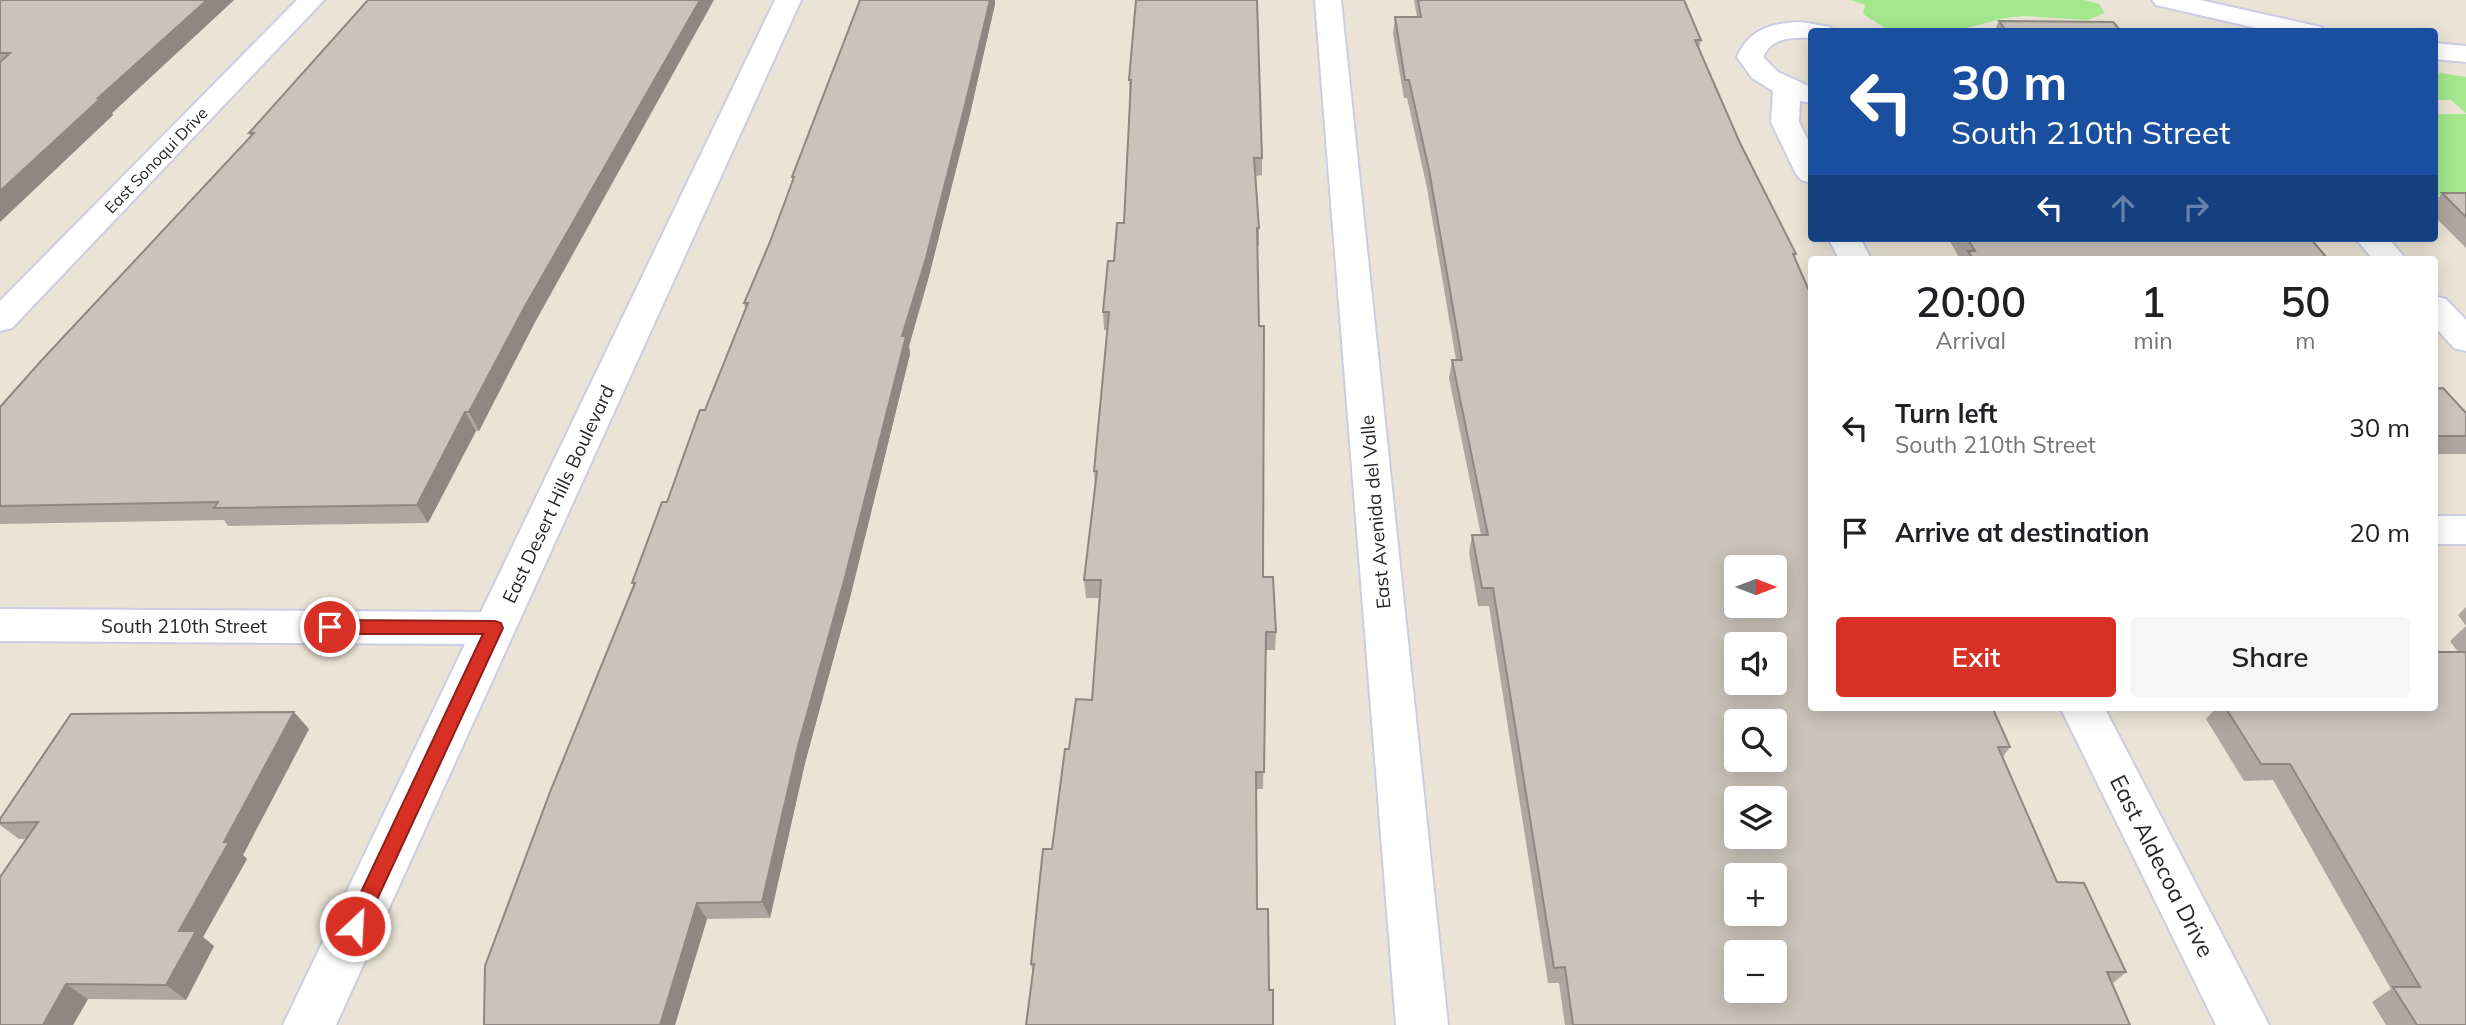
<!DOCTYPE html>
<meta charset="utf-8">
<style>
:root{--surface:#fff;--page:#f6f6f6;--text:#202124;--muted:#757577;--accent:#d93025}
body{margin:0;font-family:Mulish,sans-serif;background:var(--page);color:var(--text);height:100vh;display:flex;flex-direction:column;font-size:26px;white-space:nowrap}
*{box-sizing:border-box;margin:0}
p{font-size:23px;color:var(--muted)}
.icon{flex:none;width:38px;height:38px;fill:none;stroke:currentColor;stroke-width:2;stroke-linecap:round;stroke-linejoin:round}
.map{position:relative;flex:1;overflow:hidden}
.drawer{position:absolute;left:1808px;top:256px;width:630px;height:455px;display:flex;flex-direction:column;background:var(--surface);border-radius:7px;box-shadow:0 4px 18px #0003}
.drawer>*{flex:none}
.guide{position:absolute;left:1808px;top:28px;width:630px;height:214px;border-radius:7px;box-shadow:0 4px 18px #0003;background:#1a4fa0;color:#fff;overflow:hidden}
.needle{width:46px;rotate:90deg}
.tools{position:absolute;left:1724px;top:555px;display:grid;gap:14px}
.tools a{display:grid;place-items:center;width:63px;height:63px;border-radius:7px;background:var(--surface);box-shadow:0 4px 18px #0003;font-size:35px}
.pin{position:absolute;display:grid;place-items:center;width:60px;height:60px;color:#fff;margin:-30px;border:4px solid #fff;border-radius:50%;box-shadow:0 2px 7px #0007}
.me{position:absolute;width:77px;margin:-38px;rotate:25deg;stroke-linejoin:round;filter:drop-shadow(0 0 5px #0008)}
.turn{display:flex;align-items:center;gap:24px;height:147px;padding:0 28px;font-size:32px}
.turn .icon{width:91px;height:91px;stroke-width:2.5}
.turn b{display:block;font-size:49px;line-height:60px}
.lanes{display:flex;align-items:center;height:66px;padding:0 28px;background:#0003;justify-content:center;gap:35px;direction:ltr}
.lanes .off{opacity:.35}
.eta{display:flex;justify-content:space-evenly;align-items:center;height:119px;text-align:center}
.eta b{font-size:42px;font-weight:600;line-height:49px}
.primary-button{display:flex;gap:14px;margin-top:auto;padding:14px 28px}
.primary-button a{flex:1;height:80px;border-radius:7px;background:var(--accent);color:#fff;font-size:28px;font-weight:600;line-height:80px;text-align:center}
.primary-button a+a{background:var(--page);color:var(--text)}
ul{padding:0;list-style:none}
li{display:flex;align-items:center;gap:21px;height:105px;padding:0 28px}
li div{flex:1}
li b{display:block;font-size:26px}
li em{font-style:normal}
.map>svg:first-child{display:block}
</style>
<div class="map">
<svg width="2466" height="1025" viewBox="0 0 2466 1025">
<rect width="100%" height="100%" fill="#ebe4d6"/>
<!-- green -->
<g fill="#a3e88c">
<path d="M1851,0h233l15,4 6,9 -17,7 -63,-4 -20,2 -54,14 -61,-1 -27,-17 2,-9z"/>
<path d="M2434,72l32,5v36l-15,-13h-17z"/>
<path d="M2434,114h32v80l-32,1z"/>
</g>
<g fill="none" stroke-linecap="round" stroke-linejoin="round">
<defs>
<g id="street">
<path d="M297,0h27l-312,328 -12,3v-30z"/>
<path d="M775,0h26l-465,1025h-53l182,-381 -465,-3v-32l481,3z"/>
<path d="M1315,0h26l107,1025h-52z"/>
<path d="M1800,22l30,5 4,5h-23v6c-19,-1 -39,-1 -48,19l15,15 33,15v16l-11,-2 -1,21 12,24v37l-10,-3 -5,-6 -25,-52 2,-31 -21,-13 -15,-21c12,-28 35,-34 63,-35z"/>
<path d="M1828,238h32l11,21h-32z"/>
<path d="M2355,238h33l18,21h-33z"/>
<path d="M2434,296l12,3 20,21v31l-12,-3 -20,-22z"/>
<rect x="2434" y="516" width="32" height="28"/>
<path d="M2060,707h44l165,318h-53z"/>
</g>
<g id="secondary">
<path d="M2152,0h48l121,27 4,5h-51l-118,-27z"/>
<path d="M2434,43l32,3v16l-32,-3z"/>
</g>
</defs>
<!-- street casing -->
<use href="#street" stroke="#cbcde2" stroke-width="4"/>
<!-- secondary casing -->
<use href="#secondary" stroke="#cbcde2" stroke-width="4"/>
<!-- street -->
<use href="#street" fill="#fff" fill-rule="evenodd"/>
<!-- secondary -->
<use href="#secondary" fill="#fff" fill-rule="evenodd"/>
</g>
<!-- wall -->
<g fill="#ada89f">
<path d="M0,0h234l-122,113 1,2 -113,107z"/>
<path d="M368,0l165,326 -54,105h-3l-48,92 -200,3 -4,-6 -224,4v-117l251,-271 -2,-3z"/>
<path d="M860,0h135v4l-25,110 -41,162 -20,70 1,8 -60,244 -45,165 -35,155 -63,1 -32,106 -41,-439 -2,-3 35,-81 78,-193 -1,-6 26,-61 23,-61 -1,-4z"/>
<path d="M1136,0l126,158v17l-6,1 3,52v18h-2l6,331 13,55 -1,18h-9l-3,139h-7l-223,184 -2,-9 21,-115 17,-100 23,-49 7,-102h-13l-2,-18 11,-93 -1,-16 13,-141h-3l-1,-18 21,-89 6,-126 -1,-17z"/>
<path d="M1414,0h270l17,40 -2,8 41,95 56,111 -1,4 16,449 199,40 -7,10 54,125 69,90 -14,12 18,41h-565l-6,-42h-11l-59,-377h-11l-9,-53 3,-18h9l-32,-157 3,-18h4l-29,-172 -20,-90h-3l-11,-64 2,-17h22z"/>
<path d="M1999,21l123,11h-128z"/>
<path d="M2442,193h24v55l-32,-32v-13z"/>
<path d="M1948,238h362l18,21h-368z"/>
<path d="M2434,389l32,24v41h-32z"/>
<path d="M2466,607v19l-8,-11z"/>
<path d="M2466,626v399h-80l-14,-23 19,-13 -118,-209 -29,1 -38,-62 8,-9 -2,-3h222l24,-55 -8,-11z"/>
<path d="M309,729l-66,126 4,4 -44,78 11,9 -28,54 -98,-1 -15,26 -47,-186h-7l-19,-14v-6z"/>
</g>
<!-- shaded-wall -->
<g fill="#8d8882">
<path d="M207,0h27l-122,113 1,2 -113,107v-31l98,-93z"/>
<path d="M700,0h14l-181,326 -54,105 -10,-19 55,-104z"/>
<path d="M990,0h5v4l-25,110 -41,162 -20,70 1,8 -60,244 -45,165 -35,155 -8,-16 36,-156 104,-410z"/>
<path d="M465,412l11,19 -48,92 -11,-18z"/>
<path d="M294,712l15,17 -66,126 4,4 -44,78 11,9 -28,54 -20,-15 13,-54 45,-89z"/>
<path d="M697,903l10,16 -32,106h-15z"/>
<path d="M66,984l22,15 -15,26h-30z"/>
</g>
<!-- building -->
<g fill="#c9c3b9" stroke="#8d8882" stroke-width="2" fill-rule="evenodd">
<path d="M0,0h207l-109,98h3l-101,93v-129l10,-9h-10z"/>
<path d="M368,0h332l-176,308 -55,104h-4l-48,93 -203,3 4,-6 -218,4v-99l41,-46 213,-228h-5z"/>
<path d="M860,0h130l-23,97 -41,161 -24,78h4l-62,245 -46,165 -36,156 -65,1 -37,122h-176l1,-59 65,-174 85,-209h-3l30,-81h5l33,-92h5l43,-107h-4l26,-61 24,-65h-2z"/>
<path d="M1136,0h121l5,158h-8l5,70h-2l2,98h5l-1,251h10l3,55h-10l-2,140h-8l1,137h11l1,81h4v35h-247l8,-61h-3l12,-115h9l13,-100h4l7,-50 16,1 9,-120h-17l13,-109h-3l15,-159h-6l5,-51h6l3,-38h7l7,-143h-2z"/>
<path d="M1418,0h266l17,40h-6l45,103 56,111h-3l18,41v412h181l18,40h-12l59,135 27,1 42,89h-19l23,53h-557l-8,-58 -11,1 -61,-380h-11l-10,-53h16l-36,-175h10l-33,-190 -20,-90h-4l-10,-63h26zM1736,567h38v39h-38zM1736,644h38v38h-38zM1736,721h38v39h-38zM1736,798h38v38h-38zM1736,875h38v39h-38zM1736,952h38v38h-38z"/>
<path d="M1999,21l114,1 9,10h-115z"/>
<path d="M2442,193h24v24z"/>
<path d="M1967,238h343l18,21h-355l-5,-8h7z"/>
<path d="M2443,388l23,25v23h-32v-47z"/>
<path d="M2434,652h32v373h-49l-24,-38h27l-130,-223h-29l-36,-57h209z"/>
<path d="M294,712l-70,130h5l-50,89h17l-30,54 -100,-1 -23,41h-43v-148l38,-55 -38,1v-4l71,-105z"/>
</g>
<!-- route -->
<path fill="#d93025" stroke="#8d1f18" stroke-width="2" d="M330,620l165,1 6,2 2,5 -141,304 -7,3 -7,-3 -3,-6 138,-292h-153l-6,-2 -3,-5 3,-5z"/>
<g text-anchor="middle" stroke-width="5" stroke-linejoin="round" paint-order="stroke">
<!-- far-street labels -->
<g font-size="16" fill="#262626" stroke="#fff">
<text transform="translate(156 160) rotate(-46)" y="6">East Sonoqui Drive</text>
</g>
<!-- street labels -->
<g font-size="19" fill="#262626" stroke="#fff">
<text transform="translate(558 494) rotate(-65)" y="7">East Desert Hills Boulevard</text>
<text transform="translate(1375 512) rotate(-95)" y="7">East Avenida del Valle</text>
<text x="184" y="633">South 210th Street</text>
</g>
<!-- near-street labels -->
<g font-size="23" fill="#262626" stroke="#fff">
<text transform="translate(2162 866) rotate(63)" y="8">East Aldecoa Drive</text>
</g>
</g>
</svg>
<div class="tools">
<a><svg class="needle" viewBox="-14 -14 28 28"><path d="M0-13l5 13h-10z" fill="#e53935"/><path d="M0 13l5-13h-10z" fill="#757577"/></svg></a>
<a><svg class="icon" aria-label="sound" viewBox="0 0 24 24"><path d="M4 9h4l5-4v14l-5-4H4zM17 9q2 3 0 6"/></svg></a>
<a><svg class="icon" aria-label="search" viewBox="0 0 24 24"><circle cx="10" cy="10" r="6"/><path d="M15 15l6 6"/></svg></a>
<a><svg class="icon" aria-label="layers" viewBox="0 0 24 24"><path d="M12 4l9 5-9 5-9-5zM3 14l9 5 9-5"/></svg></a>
<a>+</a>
<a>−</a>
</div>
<div class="pin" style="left:330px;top:627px;background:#d93025"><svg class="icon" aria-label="arrive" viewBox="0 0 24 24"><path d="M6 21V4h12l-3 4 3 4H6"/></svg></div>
<svg class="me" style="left:355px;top:926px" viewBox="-20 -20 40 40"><circle r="17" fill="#d93025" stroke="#fff" stroke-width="3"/><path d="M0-11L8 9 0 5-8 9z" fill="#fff"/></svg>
<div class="guide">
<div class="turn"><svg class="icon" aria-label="left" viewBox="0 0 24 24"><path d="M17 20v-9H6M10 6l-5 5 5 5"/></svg><div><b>30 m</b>South 210th Street</div></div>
<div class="lanes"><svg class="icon" aria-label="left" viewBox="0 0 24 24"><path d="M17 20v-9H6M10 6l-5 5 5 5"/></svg><svg class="icon off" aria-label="ahead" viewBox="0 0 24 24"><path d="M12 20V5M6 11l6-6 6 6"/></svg><svg class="icon off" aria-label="right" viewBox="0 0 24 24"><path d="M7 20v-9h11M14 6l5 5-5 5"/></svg></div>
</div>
<section class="drawer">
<div class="eta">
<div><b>20:00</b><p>Arrival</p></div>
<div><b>1</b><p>min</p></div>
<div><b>50</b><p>m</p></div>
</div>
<ul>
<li><svg class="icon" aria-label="left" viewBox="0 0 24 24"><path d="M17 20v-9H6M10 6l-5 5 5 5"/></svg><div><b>Turn left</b><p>South 210th Street</p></div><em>30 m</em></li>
<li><svg class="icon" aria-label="arrive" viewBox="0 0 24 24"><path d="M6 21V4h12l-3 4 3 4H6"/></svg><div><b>Arrive at destination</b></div><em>20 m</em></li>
</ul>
<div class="primary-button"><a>Exit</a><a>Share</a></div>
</section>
</div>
